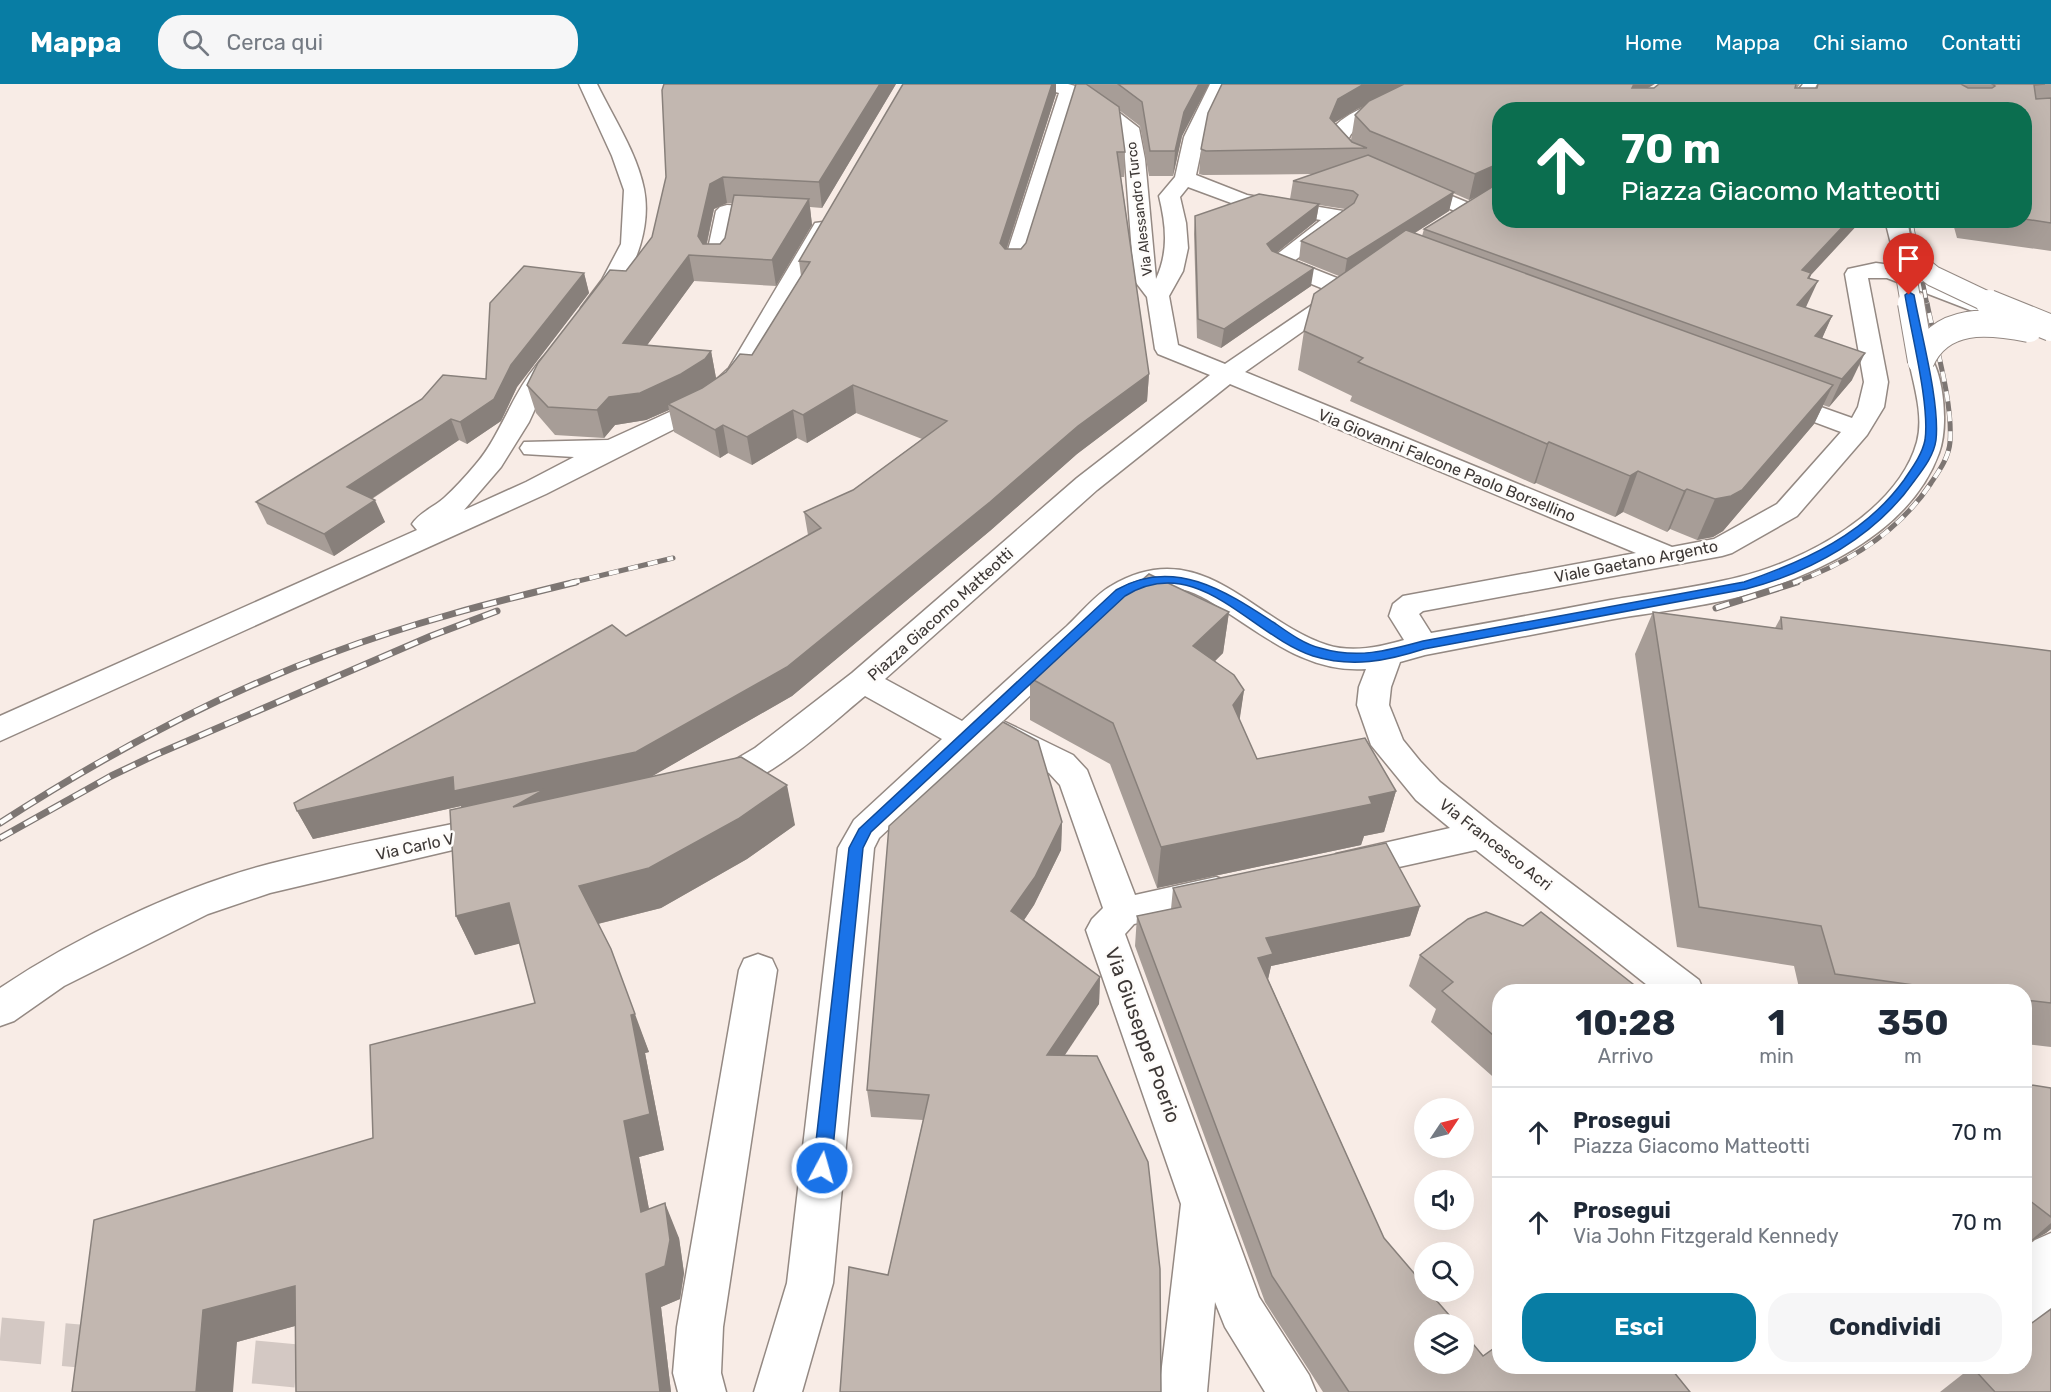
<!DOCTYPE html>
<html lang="it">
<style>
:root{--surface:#fff;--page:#f6f6f7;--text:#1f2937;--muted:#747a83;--line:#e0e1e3;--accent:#087da4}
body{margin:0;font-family:Rubik,sans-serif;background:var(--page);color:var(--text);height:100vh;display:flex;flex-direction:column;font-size:22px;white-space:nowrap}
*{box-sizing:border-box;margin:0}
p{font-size:20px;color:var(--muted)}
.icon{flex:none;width:33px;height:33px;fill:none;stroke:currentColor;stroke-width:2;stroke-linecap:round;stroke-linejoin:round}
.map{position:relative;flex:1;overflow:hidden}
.sheet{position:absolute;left:1492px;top:900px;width:540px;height:390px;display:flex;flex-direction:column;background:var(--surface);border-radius:24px;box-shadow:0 6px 24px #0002}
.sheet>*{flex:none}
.banner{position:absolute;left:1492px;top:18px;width:540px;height:126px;border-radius:24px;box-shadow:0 6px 24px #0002;background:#0b6e4f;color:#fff;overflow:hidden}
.needle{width:39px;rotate:55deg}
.fabs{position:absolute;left:1414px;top:1014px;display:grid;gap:12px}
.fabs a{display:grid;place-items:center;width:60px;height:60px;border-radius:50%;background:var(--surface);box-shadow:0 6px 24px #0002;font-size:30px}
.pin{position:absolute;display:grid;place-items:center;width:51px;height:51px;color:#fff;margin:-62px -26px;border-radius:50% 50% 50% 0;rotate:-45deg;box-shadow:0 0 6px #0007}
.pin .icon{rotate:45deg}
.me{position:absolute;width:66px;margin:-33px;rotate:6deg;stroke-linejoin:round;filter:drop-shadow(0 0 4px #0008)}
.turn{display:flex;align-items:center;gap:21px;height:126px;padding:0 30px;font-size:27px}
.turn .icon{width:78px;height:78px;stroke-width:2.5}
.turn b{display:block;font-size:42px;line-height:51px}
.eta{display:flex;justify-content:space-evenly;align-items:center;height:102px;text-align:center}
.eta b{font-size:36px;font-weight:700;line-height:42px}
.button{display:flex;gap:12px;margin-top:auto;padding:12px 30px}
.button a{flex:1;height:69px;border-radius:24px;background:var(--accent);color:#fff;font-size:24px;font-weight:700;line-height:69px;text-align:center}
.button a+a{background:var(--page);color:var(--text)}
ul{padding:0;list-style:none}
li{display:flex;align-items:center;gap:18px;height:90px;padding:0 30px;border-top:2px solid var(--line)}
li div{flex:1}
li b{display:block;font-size:22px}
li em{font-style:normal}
header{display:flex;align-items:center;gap:36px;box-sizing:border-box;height:84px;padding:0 30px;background:var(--accent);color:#fff}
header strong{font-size:28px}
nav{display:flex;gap:33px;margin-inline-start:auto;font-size:21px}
.search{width:420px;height:54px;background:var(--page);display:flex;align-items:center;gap:15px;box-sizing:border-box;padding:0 21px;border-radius:24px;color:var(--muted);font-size:22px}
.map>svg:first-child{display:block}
</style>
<header>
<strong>Mappa</strong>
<div class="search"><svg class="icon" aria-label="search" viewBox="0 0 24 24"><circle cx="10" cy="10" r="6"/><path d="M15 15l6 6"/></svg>Cerca qui</div>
<nav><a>Home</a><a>Mappa</a><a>Chi siamo</a><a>Contatti</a></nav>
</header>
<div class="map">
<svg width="2051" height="1308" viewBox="0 0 2051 1308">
<rect width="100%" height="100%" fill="#f8ece6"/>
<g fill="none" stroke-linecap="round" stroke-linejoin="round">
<!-- major-tunnel -->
<g stroke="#d3c8c3" stroke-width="43" stroke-dasharray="43 21" stroke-linecap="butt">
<path d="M0,1255l124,11"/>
<path d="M190,1272l149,14"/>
</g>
<defs>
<g id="minor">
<path d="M579,0h18c16,33 40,69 47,105 7,36 -7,76 -28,104 -9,13 -14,24 -31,20l-4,-5 21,-28 19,-36 3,-54 -12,-34z"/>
<path d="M1039,0h29l22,6 49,38 6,31 11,120c13,-28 10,-54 3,-83l16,-19 9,-40 26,-53h18l-24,53 -8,38 51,20 102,17 4,4 -4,4 -55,41 63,25 3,5 -115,81 427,175 42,-8 63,-35 64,-72 -72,-27 -4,-5 4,-5 9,-3 9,3 65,23 6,-11 6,-25 -19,-108 3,-5 28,-6 15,2 105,40 4,5 -4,5 -8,2 -101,-39h-19l20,104 -4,25 -17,28 -70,81 -65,37 -10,3 -299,55 -4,3 12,19c58,-10 116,-21 174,-32 45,-8 91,-13 134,-24 66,-16 159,-66 178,-135 7,-26 -3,-56 -8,-81l3,-5 9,-2 9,2c15,22 18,73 9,97 -27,75 -111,116 -182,139 -46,14 -97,19 -143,27 -63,12 -126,24 -189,36l-25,7 -9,25 -2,18 14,35 17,21 20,21 54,43 205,155 5,12h-48l-180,-142 -127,28 -13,-4 -5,-10 5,-10 114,-26 -34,-28 -45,-55 -14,-40 2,-18 7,-18c-56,4 -96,-29 -141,-58 -15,-10 -32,-21 -50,-23 -16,-1 -29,6 -43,12l-129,121 70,34 14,15 48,125 81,-18 13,5 5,10 -5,10 -95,22 -9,10 134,363 50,78 7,17h-51l-40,-65 -10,-25 -8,90h-48l22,-188 -95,-274 6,-11 11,-11 -43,-123 -11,-12 -59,-33 -2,-4 -109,102 -5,10 -41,435 -31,109h-48l33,-109 51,-435 16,-28 88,-81 -77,-43c-36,29 -118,109 -166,94l-5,-9 5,-9 34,-11 22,-13 97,-75 225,-195 133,-103 -52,-21 -3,-5 -8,-52 -13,-17 -9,-121 -5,-29 -44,-32 -52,170 -3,5h-16l-3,-5 57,-175 -17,-5zM1188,103l54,20 79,13 -54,42 3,5 61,25 -106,72 -47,-19 -9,-49 14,-25 5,-23 -2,-25 -6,-26zM1230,300l406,169 -233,43 -10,8 -4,12 15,24c-24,7 -52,13 -77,5 -74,-24 -126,-113 -216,-59 -16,9 -30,27 -44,40 -35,31 -70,63 -105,95l-77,-42 212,-189z"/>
<path d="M1413,0h21c-19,27 -75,27 -86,56l25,24 -3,4h-14l-25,-23 -3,-4c2,-5 4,-13 9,-17 21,-19 53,-24 76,-40z"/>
<path d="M1803,0h19l-15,19 -1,7h-18l1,-8z"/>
<path d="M1410,95l66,27 4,4 -4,4h-14l-59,-25 -3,-4 3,-4z"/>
<path d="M727,121l47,3 7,2 4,4 -4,4h-45l-9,45 -3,5h-16l-3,-5 11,-52 4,-4z"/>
<path d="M1885,136h22l6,31 -3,5h-16z"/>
<path d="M823,138l8,1 3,5 -83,144 -16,19 -27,21 -162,82 -546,247v-25l417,-186 -5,-6c8,-12 22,-17 32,-26 11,-10 22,-22 32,-34 24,-28 34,-65 57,-94 10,-13 15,-23 33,-19l3,5 -25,33 -15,33 -28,45 -37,43 62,-28 48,-25 -50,-3 -4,-6 4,-6 84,-2 68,-31 27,-17 26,-24 83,-140 3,-5z"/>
<path d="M496,731l12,4 6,9 -6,9 -238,56 -62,21 -144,72 -50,35 -14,5v-38c76,-51 180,-101 269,-124 75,-19 151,-33 227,-49z"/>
<path d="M758,870l14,5 5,11 -54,357 -2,46 5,19h-48l-5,-19 4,-46 62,-357 5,-11z"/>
<path d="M2051,1149v100l-16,-7 -10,-9v-69l10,-8z"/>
</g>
</defs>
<!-- minor casing -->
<use href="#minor" stroke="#948983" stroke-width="3"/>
<!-- minor -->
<use href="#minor" fill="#fff" fill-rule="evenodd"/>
<defs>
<path id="rail-far2" d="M1912,143l15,77"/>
<g id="rail-far1">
<path d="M570,499l103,-25"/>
<path d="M1793,499c55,-20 105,-50 138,-100 8,-12 18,-26 19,-41 3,-40 -15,-98 -23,-139"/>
</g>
<g id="rail">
<path d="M1716,524l81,-26"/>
<path d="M0,739c105,-68 214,-127 332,-170 79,-30 162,-51 244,-71"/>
<path d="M0,754l111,-62 44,-21 276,-119 66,-25"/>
</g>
</defs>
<!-- rail-far2 casing -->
<use href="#rail-far2" stroke="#7d7673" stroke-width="4.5"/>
<!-- rail-far1 casing -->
<use href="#rail-far1" stroke="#7d7673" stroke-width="5"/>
<!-- rail casing -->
<use href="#rail" stroke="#7d7673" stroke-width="7"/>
<!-- rail-far2 -->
<use href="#rail-far2" stroke="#fefcfa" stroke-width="3" stroke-dasharray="8" stroke-linecap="butt"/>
<!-- rail-far1 -->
<use href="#rail-far1" stroke="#fefcfa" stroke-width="4" stroke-dasharray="10" stroke-linecap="butt"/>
<!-- rail -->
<use href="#rail" stroke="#fefcfa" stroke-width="4.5" stroke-dasharray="14" stroke-linecap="butt"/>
<defs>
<g id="minor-bridge-far1">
<path d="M1902,167l31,25 59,28"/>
<path d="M1902,167l9,53"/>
</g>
<g id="minor-bridge">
<path d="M1911,219l10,58"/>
<path d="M1989,219l62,25"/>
<path d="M1921,277c20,-45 67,-40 108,-32"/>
</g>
</defs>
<!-- minor-bridge-far1 casing -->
<use href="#minor-bridge-far1" stroke="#948983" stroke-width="22" stroke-linecap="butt"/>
<!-- minor-bridge casing -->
<use href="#minor-bridge" stroke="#948983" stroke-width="28" stroke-linecap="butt"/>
<!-- minor-bridge-far1 -->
<use href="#minor-bridge-far1" stroke="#fff" stroke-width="20"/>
<!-- minor-bridge -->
<use href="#minor-bridge" stroke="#fff" stroke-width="26"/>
</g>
<!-- wall -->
<g fill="#a79d97" fill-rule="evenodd">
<path d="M664,0h232l-74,124 -12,-1 2,18 -36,61 -82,-5 -47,64 64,6 5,27 -1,1 37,-24 49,-79 -2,-15 253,-177h4v10l-49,155h14l5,-6 50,-159h133l-27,52 -9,40h-24l-9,-50 -21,-16 6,42 -1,25h-3l28,197 -2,27 -70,53 -86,76 -199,166 -140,80 143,49 -48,34 -86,49 -63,16 51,128 -4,1 19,97 -25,7 10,52 30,29 5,35 -4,26 -19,8 10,85h-375l-1,-66 -58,16 -165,50 463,-389 -15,-60 -45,12 -19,-39 5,-110 -148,33 -16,-28 329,-175 182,-101 -4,-23 49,-22 69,-51 -66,-26 -49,30 -10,-5 -45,27 -24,-12 -8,5 -46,-26 -5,-22 -23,10 -31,5 -11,13 -49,-3 -19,-22 -9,-28 99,-114 26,-34 14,-60zM727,119h5l-7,35 -5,6h-13l7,-35z"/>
<path d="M1222,0l426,4 152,-4 -3,4h18l2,-4h234v167l-94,-13 -5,-18h73v-110h-525v110l311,55 -2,3 -3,30 26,8 -10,22 30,42 -23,27 -6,-2 -9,19 -91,107 -10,6 -16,3 -27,-11 -3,3 -44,-20 -8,5 -79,-34 -2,1 -184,-83 2,-5 -54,-26 6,-39 35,-55 -40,-16 2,-19 44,-32 -26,-4 -3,16 -40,32 35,33 -90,62 -24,-10 -3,-104 1,-18 95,-17 3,-18 21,-7 -111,1 -4,-1 2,-25zM1363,22l-8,9 -4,25 -17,-17 23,-14zM1453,109l16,7 10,-5 -55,34 -2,7 -7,-3 34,-22z"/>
<path d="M584,189l5,20 -72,94 -16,34 -34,23 -8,-4 -87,59 13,23 -51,34 -67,-32 -11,-22 230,-123z"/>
<path d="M1229,528l-6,41 -8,8 29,29 -5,31 18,38 139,32 -12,41 -20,4 -3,9 -204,43 -47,-124 -80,-44v-42z"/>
<path d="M1653,528l122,16 6,-11 270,34v396l-26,-3v-52h-225l-6,-26 -117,-19 -42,-293z"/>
<path d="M1062,738l-1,28 -27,55 -10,15 76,57 -1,27 -211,271 35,-155 -52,-3 -4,-27z"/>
<path d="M1173,804l247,18 -10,30 -139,30 -3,13 116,259 99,118 207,36h-367l-58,-90 -130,-356 2,-30 34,-7z"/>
<path d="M1420,871l218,33 -2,4h-136v91l-69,-61 5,-13 -27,-23z"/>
<path d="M2025,1000l26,4v141l-5,4 -18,10 -3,-3z"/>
<path d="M1973,1282l78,26h-111z"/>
</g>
<!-- shaded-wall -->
<g fill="#88807b">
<path d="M880,0h16l-74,124 -3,-26z"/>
<path d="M1052,0h4v10l-56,175v-26z"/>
<path d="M1199,0h10l-27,52 -9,40 2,-25 9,-39z"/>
<path d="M1364,0h45l-13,9 -39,16 -23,14 -4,-5 8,-19z"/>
<path d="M1634,0h21l-21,12 -2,-8z"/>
<path d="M1500,79v22l-31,15 6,-26z"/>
<path d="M723,93l4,26 -13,6 -10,46 -6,-19 12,-52z"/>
<path d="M1454,108l-5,19 -105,67 3,-19z"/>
<path d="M809,115l3,26 -36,61 -4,-26z"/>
<path d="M1319,120l-3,17 -51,41 2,-18z"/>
<path d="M1849,136h13l-51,55 -11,25 2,-30z"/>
<path d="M689,171l5,26 -65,89 -6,-27z"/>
<path d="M1314,184l-3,18 -90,62 3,-19z"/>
<path d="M584,189l5,20 -72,94 -16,34 -34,23 -7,-22z"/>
<path d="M1818,197l-12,26 -20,25 11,-27z"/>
<path d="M1832,232l-12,27 -5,-7z"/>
<path d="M711,267l5,27 -6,8 -42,18 1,6 -23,10 -31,5 -11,13 -7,-28 12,-13z"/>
<path d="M1865,269l-13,27 -23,27 13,-28z"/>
<path d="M1149,290l-2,27 -70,53 -86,76 -199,166 -148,85 -178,38 -5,-13 -148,33 -16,-28 781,-385z"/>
<path d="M853,301l3,28 -49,30 -4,-28z"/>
<path d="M1833,301l-19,39 -91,107 -10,6 -16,3 18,-41z"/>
<path d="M793,326l4,28 -45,27 -5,-28z"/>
<path d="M451,335l8,21 -103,69 -9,-22z"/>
<path d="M723,341l5,28 -8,5 -5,-28z"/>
<path d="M1549,358l-13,41 -2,1 13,-40z"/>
<path d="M1638,387l-15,41 -8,5 15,-41z"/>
<path d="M1687,405l-17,40 -3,3 17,-41z"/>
<path d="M375,416l10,22 -51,34 -10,-22z"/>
<path d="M1229,528l-6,41 -35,35 5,-42z"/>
<path d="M1244,606l-6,41 -5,-26z"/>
<path d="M787,701l8,40 -48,34 -86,49 -68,17 -14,-39z"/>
<path d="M1396,707l-12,41 -20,4 -3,9 -204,43 4,-41 208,-50z"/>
<path d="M1062,738l-1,28 -27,55 -22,33 -1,-27z"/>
<path d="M509,819l17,39 -51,13 -19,-39z"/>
<path d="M1420,822l-10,30 -139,30 -4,18 -9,-26 8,-20z"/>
<path d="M1100,893l-1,27 -52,78v-27z"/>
<path d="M635,930l14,38 -4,1 19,97 -25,7 17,89 -15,-34 -17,-91 7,-106z"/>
<path d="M665,1119l14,35 5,35 -4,26 -19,8 10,85h-11l-14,-118z"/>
<path d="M2051,1139v6l-5,4 -18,10z"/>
<path d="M295,1202l29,32 -87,24 -4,50h-37l7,-82z"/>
</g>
<!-- building -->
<g fill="#c2b7b0" stroke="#88807b" stroke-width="1.5">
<path d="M664,0h216l-61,98 -96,-5 -13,7 -12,52 5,8h17l5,-6 9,-43 75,4 -37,61 -83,-5 -66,88 88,8 -6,8 -24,15 -41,19 -31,4 -12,13 -49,-3 -21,-22 11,-22 72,-93 16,1 26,-34 14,-60 -4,-87z"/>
<path d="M903,0h149l-52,159 5,6h16l5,-6 50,-159h10l33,23 6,45h-8l32,222 -71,52 -88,76 -203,165 -151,85 -182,39 -1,-14 -156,34 -3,-8 318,-178 14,11 195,-108 -17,-16 49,-22 94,-69 -94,-36 -50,30 -10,-5 -46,27 -24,-12 -8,5 -47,-26 34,-16 24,-16 14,-18 12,1 58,-93 -11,-1z"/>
<path d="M1118,0h81l-15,28 -9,39h-25l-8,-49z"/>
<path d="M1222,0h142l-26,15 -8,19 22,24 15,6 -161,3 -5,-2 7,-36z"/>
<path d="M1404,0h230l-2,4h22l5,-4h137l-1,4h22l1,-4h143l7,4h24l3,-2 -3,-2h53l-11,1 2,14 15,-1v125l-26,-4v-109h-204l-134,-5 12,5h-199v53l-25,11 -105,-43 -15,-16 14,-14z"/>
<path d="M1368,71l86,37 -107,67 -46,-18 53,-38 4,-8 -5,-4 -60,-10z"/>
<path d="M1500,98v38h349l-47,50 9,3 -3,5 10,3 -21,24 35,11 -17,20 50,17 -23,26 -418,-150z"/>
<path d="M1259,110l60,10 -52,40 5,7 42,17 -90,61 -26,-10 -3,-103z"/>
<path d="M1406,146l427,155 -91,105 -11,6 -16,3 -28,-10 -3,2 -46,-20 -8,5 -81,-34 -2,2 -189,-82 5,-4 -59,-27 10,-37z"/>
<path d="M524,182l60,7 -73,92 -17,34 -34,23 -9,-3 -104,68 28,13 -51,34 -68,-32 166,-103 21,-24 43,4 4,-76z"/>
<path d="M1149,490l80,38 -36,34 41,29 10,15 -11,15 24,54 108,-21 31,53 -27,6 3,7 -211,43 -48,-124 -83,-45z"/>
<path d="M1653,528l129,17 -1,-12 270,34v352l-26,-3v-8h-61l-129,-18 -14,-48 -122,-19z"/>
<path d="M1003,638l35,19 24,81 -27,55 -24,34 89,66 -53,78 50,1 51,106 12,107 1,123h-321l9,-125 39,8 41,-180 -62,-5 22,-264z"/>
<path d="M741,673l46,28 -49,34 -89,49 -70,18 32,63 24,65 -4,1 19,99 -26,7 17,91 24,-9 5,37 -5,26 -19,8 14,118h-364l-1,-106 -92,24 -7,82h-124l22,-172 279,-82 -3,-93 165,-42 -26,-100 -53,13 -6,-106 95,-21 -32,18z"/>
<path d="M1386,759l34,63 -154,32 7,16 -15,4 126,280 41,48v6h4l28,32h-32v40h39v-31l19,23 17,-12v22h169l21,26h-341l-77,-116 -135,-360 44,-9 -8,-19z"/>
<path d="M1486,828l37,14 18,-14 97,76 -5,4h-133v49l-58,-50 11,-9 -33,-27 48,-36z"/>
<path d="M2025,1000l26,4v129l-26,-20z"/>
<path d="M2051,1225v83h-56l-23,-25 53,-1v-38z"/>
</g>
<!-- route -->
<path fill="#1a73e8" stroke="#114b97" stroke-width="1.5" d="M1909,208l5,3c7,39 26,107 22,145 -2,15 -12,28 -21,40 -39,56 -103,92 -169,109l-322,60c-37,12 -72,19 -111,7 -63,-21 -115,-105 -188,-60l-254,236 -8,16 -32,320 -3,6 -6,3 -6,-3 -3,-6 36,-320 10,-19 257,-239c58,-34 111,2 160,34 13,9 28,20 44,24 37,11 67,3 103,-7l321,-59c61,-21 121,-48 160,-102 8,-12 18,-25 21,-40 5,-35 -14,-107 -20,-145z"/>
<g text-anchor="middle" stroke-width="5" stroke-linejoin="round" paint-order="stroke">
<!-- far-street labels -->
<g font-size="14" fill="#3d3836" stroke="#fefcfa">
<text transform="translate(1139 125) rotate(-97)" y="5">Via Alessandro Turco</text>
</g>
<!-- street labels -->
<g font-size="16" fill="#3d3836" stroke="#fefcfa">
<text transform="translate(1447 381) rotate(22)" y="6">Via Giovanni Falcone Paolo Borsellino</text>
<text transform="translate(1636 477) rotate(-11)" y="6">Viale Gaetano Argento</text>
<text transform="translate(940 530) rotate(-42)" y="6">Piazza Giacomo Matteotti</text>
<text transform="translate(1496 760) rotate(38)" y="6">Via Francesco Acri</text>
<text transform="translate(415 762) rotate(-12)" y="6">Via Carlo V</text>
</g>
<!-- near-street labels -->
<g font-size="20" fill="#3d3836" stroke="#fefcfa">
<text transform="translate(1143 951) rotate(70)" y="7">Via Giuseppe Poerio</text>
</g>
</g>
</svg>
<div class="fabs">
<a><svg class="needle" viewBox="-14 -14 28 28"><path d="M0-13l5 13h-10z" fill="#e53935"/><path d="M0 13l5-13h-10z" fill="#747a83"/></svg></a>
<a><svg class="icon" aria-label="sound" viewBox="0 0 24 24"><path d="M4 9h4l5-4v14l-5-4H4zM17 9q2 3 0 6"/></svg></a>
<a><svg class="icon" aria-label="search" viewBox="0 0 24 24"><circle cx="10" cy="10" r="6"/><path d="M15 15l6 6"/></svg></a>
<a><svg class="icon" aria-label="layers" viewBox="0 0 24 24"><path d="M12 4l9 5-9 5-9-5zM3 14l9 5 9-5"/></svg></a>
</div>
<div class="pin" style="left:1909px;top:211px;background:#d93025"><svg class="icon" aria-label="arrive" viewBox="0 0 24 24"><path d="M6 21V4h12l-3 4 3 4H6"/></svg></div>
<svg class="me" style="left:822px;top:1084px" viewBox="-20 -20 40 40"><circle r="17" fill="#1a73e8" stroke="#fff" stroke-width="3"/><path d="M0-11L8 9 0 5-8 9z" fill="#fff"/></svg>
<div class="banner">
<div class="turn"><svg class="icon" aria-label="ahead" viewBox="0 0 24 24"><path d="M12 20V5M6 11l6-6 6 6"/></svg><div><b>70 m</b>Piazza Giacomo Matteotti</div></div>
</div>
<section class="sheet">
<div class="eta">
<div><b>10:28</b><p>Arrivo</p></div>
<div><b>1</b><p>min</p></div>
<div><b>350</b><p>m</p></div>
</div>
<ul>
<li><svg class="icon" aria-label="ahead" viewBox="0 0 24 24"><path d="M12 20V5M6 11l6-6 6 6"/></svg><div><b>Prosegui</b><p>Piazza Giacomo Matteotti</p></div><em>70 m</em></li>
<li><svg class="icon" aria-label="ahead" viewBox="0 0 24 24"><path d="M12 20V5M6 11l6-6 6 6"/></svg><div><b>Prosegui</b><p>Via John Fitzgerald Kennedy</p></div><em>70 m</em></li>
</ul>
<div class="button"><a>Esci</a><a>Condividi</a></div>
</section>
</div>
